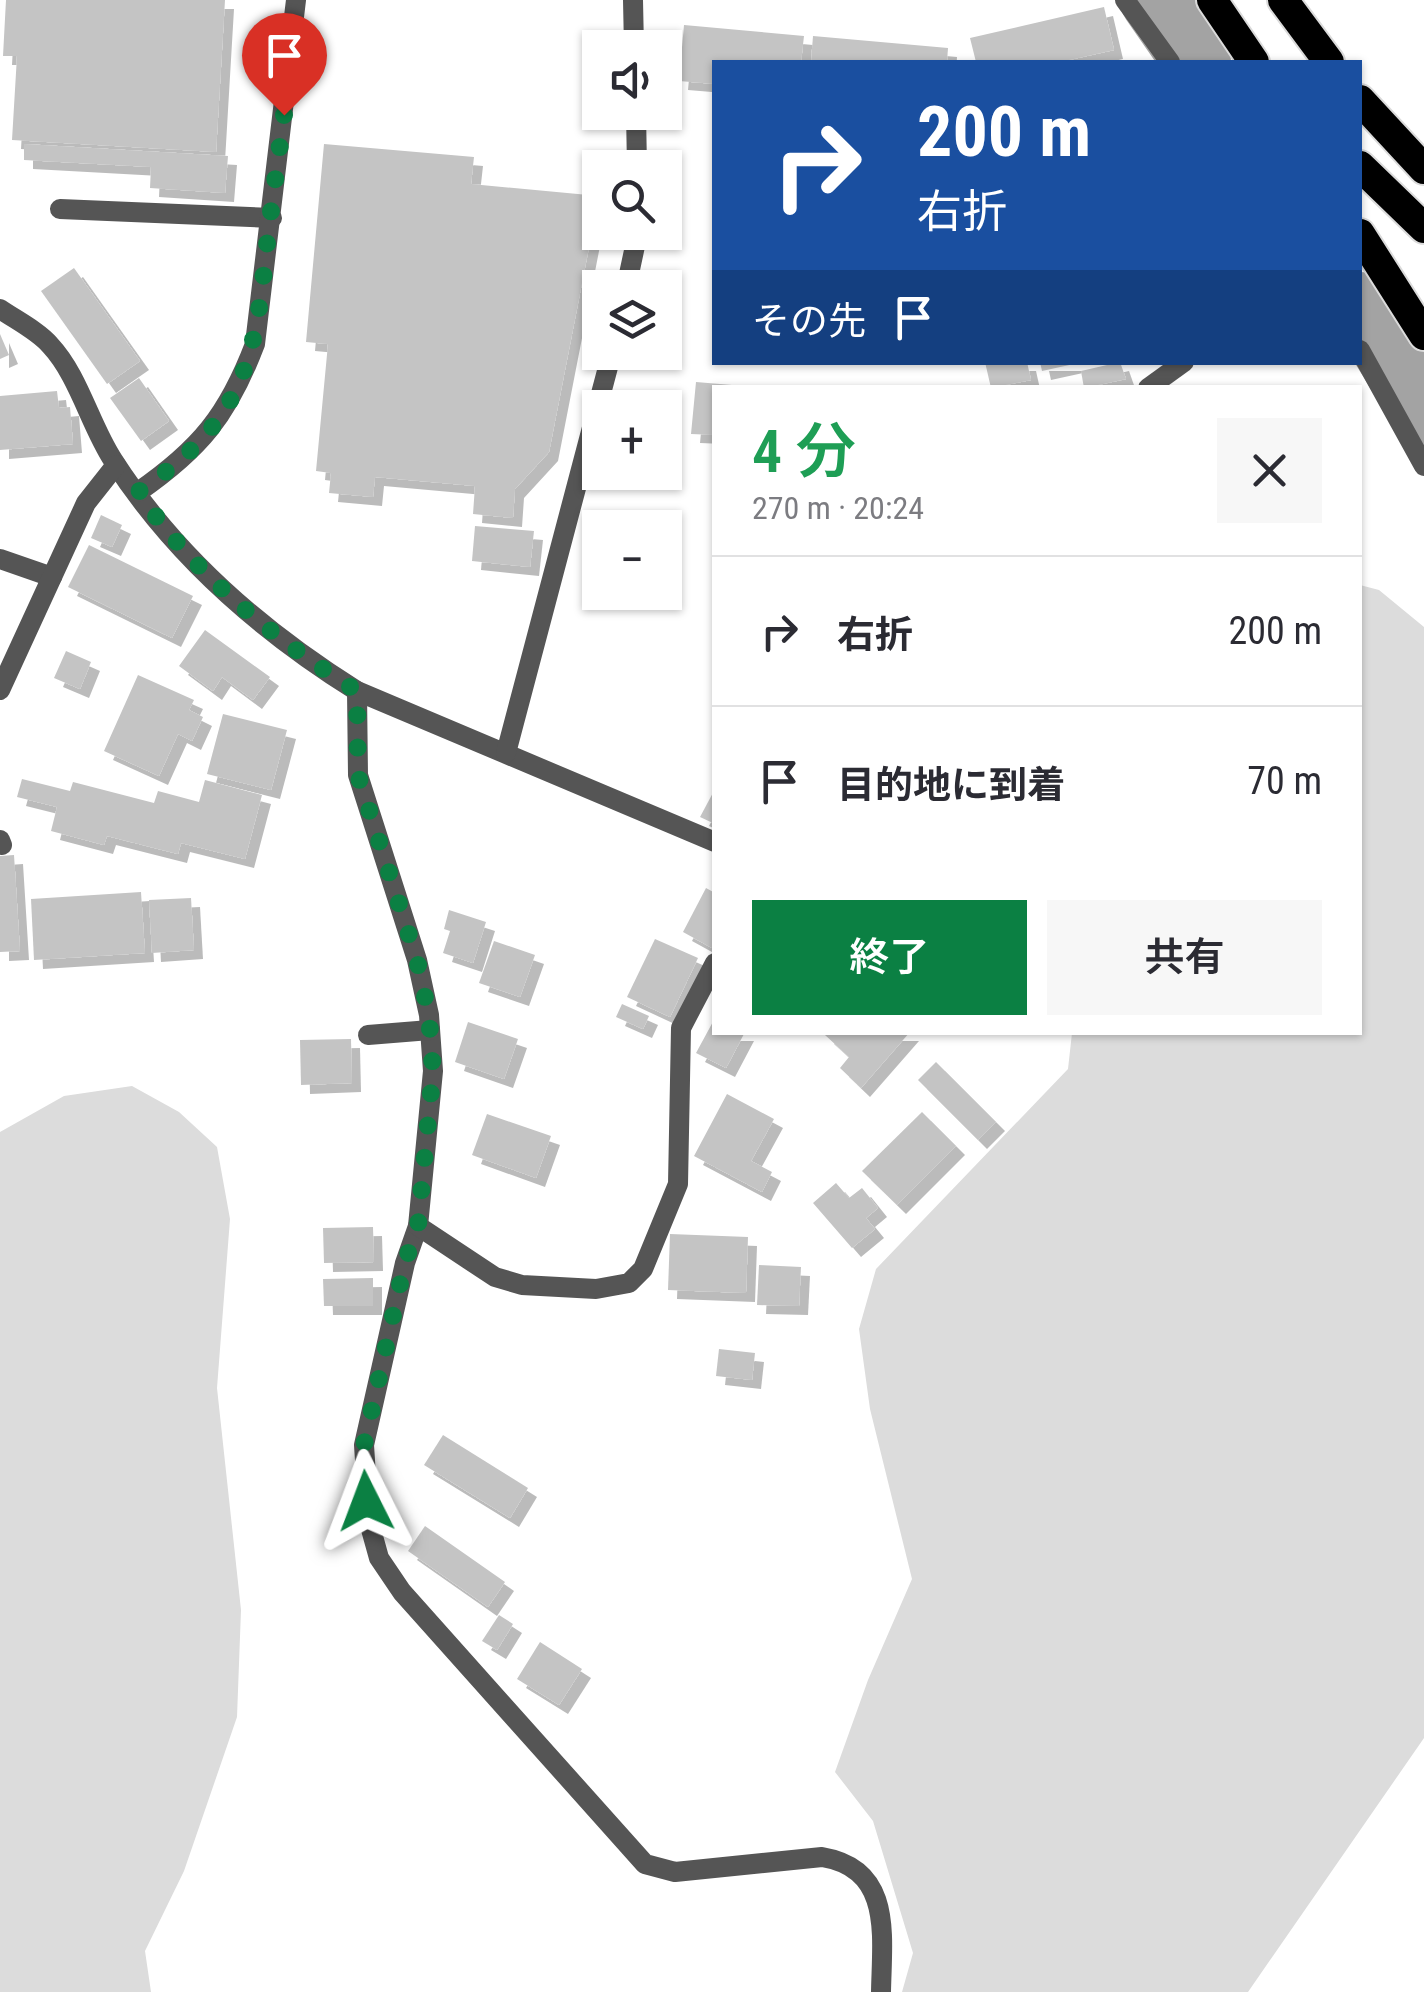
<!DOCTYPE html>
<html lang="ja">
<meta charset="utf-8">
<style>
:root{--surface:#fff;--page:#f7f7f7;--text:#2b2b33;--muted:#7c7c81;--line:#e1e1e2;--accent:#0b8043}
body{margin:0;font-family:"Roboto Condensed","Noto Sans JP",sans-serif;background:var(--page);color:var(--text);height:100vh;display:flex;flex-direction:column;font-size:38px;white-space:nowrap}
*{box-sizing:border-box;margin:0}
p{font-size:32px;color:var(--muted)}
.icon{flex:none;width:55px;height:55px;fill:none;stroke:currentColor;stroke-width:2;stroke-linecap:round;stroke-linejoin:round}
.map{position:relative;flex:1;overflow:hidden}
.details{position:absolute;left:712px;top:385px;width:650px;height:650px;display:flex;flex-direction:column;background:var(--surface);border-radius:0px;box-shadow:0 2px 8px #0004}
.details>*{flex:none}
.hud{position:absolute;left:712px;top:60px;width:650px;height:305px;border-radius:0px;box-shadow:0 2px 8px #0004;background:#1a4fa0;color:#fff;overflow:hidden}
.controls{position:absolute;left:582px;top:30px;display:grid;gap:20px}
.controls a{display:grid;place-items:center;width:100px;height:100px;border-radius:0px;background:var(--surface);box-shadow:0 2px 8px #0004;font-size:50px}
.pin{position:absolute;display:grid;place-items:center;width:85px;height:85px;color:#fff;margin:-102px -42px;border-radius:50% 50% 50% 0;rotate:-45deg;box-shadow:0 0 10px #0007}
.pin .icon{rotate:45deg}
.me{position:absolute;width:110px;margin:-55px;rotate:357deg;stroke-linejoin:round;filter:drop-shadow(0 0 8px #0008)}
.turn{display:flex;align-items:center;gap:35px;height:210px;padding:0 40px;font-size:45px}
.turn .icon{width:130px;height:130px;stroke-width:2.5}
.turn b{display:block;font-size:70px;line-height:85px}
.then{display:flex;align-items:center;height:95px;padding:0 40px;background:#0003;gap:20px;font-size:38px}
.round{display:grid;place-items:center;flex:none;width:105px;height:105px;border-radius:0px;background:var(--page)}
.summary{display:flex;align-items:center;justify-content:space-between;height:170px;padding:0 40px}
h1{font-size:60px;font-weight:600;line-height:75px;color:#1e9e55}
.button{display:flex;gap:20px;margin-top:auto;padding:20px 40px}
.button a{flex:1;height:115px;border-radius:0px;background:var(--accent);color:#fff;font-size:40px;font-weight:600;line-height:115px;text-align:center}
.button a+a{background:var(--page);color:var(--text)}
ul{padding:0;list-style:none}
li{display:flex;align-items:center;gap:30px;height:150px;padding:0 40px;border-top:2px solid var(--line)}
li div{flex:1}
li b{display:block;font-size:38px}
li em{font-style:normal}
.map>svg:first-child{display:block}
</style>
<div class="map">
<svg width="1424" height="1992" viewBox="0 0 1424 1992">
<defs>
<filter id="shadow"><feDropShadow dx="9" dy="9" stdDeviation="0" flood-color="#0004"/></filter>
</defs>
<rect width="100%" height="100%" fill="#fff"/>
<!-- green -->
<g fill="#dcdcdc">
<path d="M1360,585l19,5 45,37v1111l-176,254h-346l11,-39 -40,-132 -38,-49 33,-92 44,-101 -42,-170 -11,-80 17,-60 192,-200 4,-36 288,-1z"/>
<path d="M132,1086l47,26 38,35 13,72 -13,169 24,222 -4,107 -53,154 -39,80 6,41h-151v-860l64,-36z"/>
</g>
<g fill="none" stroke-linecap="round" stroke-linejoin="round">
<!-- river -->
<g stroke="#a3a3a3" stroke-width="68">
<path d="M1154,0l43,62"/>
<path d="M1360,306l64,105"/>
</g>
</g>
<!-- building -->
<g fill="#c4c4c4" filter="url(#shadow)">
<path d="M6,0h219l-9,152 -204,-12 5,-84h-14z"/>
<path d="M1104,7l10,43 -54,12h-84l-6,-24z"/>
<path d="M684,25l120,11 -3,26h-86v22l-36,-3z"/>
<path d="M813,36l135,12 -1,14h-136z"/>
<path d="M24,144l204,12 -3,37 -75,-5 1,-21 -127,-7z"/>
<path d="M324,144l150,13 -3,27 128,12 -50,256 -34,37 -2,29 -40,-4 2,-28 -100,-9 -2,20 -44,-4 2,-20 -15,-2 12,-127 -22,-2z"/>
<path d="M74,268l66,93 -33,23 -66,-93z"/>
<path d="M0,334l9,21 -9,4z"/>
<path d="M985,362h42l4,18 -40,8z"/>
<path d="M1040,362h33l1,2 -32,7z"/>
<path d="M1120,362l6,17 -42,9 -3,-17z"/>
<path d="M139,378l30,43 -28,20 -31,-43z"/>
<path d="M696,382l36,3 -17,3v47l-24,-1z"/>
<path d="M57,391l2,17 11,-1 3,37 -73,6v-54z"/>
<path d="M101,515l21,10 -10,22 -21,-9z"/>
<path d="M475,526l59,5 -4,36 -58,-6z"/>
<path d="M89,545l104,51 -21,42 -104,-51z"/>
<path d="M205,630l65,47 -17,23 -31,-23 -9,14 -34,-25z"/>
<path d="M66,651l25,11 -11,27 -26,-11z"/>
<path d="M138,675l56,25 -5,10 14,7 -11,24 -14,-7 -19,42 -55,-25z"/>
<path d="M223,714l64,16 -16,60 -64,-16z"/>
<path d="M22,779l48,12 3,-9 81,21 4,-12 41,11 6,-22 57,15 -17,64 -64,-16 -3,11 -71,-18 -3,9 -53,-14 6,-24 -40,-10z"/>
<path d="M715,789v35l-15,-7z"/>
<path d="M14,855l6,96 -20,1v-96z"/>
<path d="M706,888l9,5 -3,55 -29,-16z"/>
<path d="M141,892l4,61 -111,7 -3,-61z"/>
<path d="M191,898l3,52 -42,3 -3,-53z"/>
<path d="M449,910l37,12 -13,41 -30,-10 7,-22 -6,-2z"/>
<path d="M655,939l43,19 -28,59 -43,-20z"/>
<path d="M494,941l41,14 -15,42 -41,-14z"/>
<path d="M622,1004l27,12 -6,13 -27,-12z"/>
<path d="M715,1018v14h30l-19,36 -30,-15z"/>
<path d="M468,1022l50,17 -14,40 -49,-17z"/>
<path d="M827,1032h83l-49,56 -21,-20 9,-11 -24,-22z"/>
<path d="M351,1039l1,44 -51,2 -1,-45z"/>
<path d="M936,1062l60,60 -18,18 -60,-60z"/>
<path d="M727,1094l47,25 -23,42 21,11 -10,20 -68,-36z"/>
<path d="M922,1112l34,34 -59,59 -35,-34z"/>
<path d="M487,1114l64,22 -15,42 -64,-23z"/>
<path d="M836,1183l13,15 13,-10 16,20 -12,10 9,11 -23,19 -39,-45z"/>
<path d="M373,1227l1,35 -50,1 -1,-35z"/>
<path d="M670,1234l78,3 -2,56 -78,-3z"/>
<path d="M759,1265l42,2 -2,39 -42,-1z"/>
<path d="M373,1278v28h-49l-1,-27z"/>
<path d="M719,1349l36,4 -3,27 -36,-4z"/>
<path d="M443,1435l85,53 -18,30 -86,-53z"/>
<path d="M425,1526l80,56 -17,25 -80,-56z"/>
<path d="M499,1615l14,9 -16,26 -15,-9z"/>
<path d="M540,1642l42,27 -23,36 -42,-26z"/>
</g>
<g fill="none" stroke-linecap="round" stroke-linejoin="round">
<defs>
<g id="motorway">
<path d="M1212,0l42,62"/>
<path d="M1283,0l46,62"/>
<path d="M1360,100l64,69"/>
<path d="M1360,166l64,62"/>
<path d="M1360,234l64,101"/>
</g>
</defs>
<!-- motorway casing -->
<use href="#motorway" stroke="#dbdbdb" stroke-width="34"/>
<!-- service -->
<path stroke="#555" stroke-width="20" d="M60,209l212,9"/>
<!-- minor -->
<g stroke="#555" stroke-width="20">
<path d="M633,0l1,48"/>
<path d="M1125,0l45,62"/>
<path d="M636,112l1,56"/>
<path d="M626,288l12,-56"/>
<path d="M0,309c16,11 38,22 50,36 29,31 40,80 63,115 61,95 148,171 244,231l358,151"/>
<path d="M1360,350l64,116"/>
<path d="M1148,388l36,-26"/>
<path d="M138,492c62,-43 90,-77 117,-148l41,-344"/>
<path d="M0,559l52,18"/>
<path d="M0,690l86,-187 30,-38"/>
<path d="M357,691l1,84 59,185 12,55 4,56 -15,155 -13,37 -41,182 5,77 10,36 23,34 243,272 30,8 147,-15c71,12 60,78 59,135"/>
<path d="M506,753l106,-401"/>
<path d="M0,840l2,5"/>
<path d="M368,1035l62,-5"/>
<path d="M418,1226l77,51 27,8 74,4 33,-6 14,-14 35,-85 3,-156 34,-65"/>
</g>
<!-- motorway -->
<use href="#motorway" stroke="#000" stroke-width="30"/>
</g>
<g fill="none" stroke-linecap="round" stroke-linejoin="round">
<!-- route -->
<path stroke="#0b8043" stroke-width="18" stroke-dasharray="0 32.4" d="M284,115c-6,46 -13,92 -18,138 -12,117 -27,170 -128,239 57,82 134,146 219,199l1,84 59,185 12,56 4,55 -15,155 -13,36 -41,183 2,56"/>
</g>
</svg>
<div class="controls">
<a><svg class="icon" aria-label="sound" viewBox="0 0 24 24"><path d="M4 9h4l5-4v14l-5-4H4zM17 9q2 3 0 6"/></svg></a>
<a><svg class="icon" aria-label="search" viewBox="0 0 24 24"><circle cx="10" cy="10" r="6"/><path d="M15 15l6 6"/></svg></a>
<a><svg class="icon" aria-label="layers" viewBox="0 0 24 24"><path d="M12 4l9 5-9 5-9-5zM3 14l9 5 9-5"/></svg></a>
<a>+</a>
<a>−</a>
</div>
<div class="pin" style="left:284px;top:115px;background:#d93025"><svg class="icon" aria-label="arrive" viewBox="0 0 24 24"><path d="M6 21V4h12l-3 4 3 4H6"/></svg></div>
<svg class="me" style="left:366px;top:1501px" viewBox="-20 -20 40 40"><path d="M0-17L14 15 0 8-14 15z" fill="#0b8043" stroke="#fff" stroke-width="4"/></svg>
<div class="hud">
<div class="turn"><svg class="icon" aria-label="right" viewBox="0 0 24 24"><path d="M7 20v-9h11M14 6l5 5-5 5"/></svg><div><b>200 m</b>右折</div></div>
<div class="then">その先<svg class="icon" aria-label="arrive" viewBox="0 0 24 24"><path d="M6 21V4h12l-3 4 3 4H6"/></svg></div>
</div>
<section class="details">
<div class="summary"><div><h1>4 分</h1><p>270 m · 20:24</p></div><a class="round"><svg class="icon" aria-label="close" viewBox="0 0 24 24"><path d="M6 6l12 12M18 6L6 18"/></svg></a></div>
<ul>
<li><svg class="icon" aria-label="right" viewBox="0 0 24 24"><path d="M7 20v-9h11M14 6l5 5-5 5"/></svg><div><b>右折</b></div><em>200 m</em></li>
<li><svg class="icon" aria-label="arrive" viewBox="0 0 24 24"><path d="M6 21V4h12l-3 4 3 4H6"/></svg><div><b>目的地に到着</b></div><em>70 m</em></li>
</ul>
<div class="button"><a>終了</a><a>共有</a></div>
</section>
</div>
